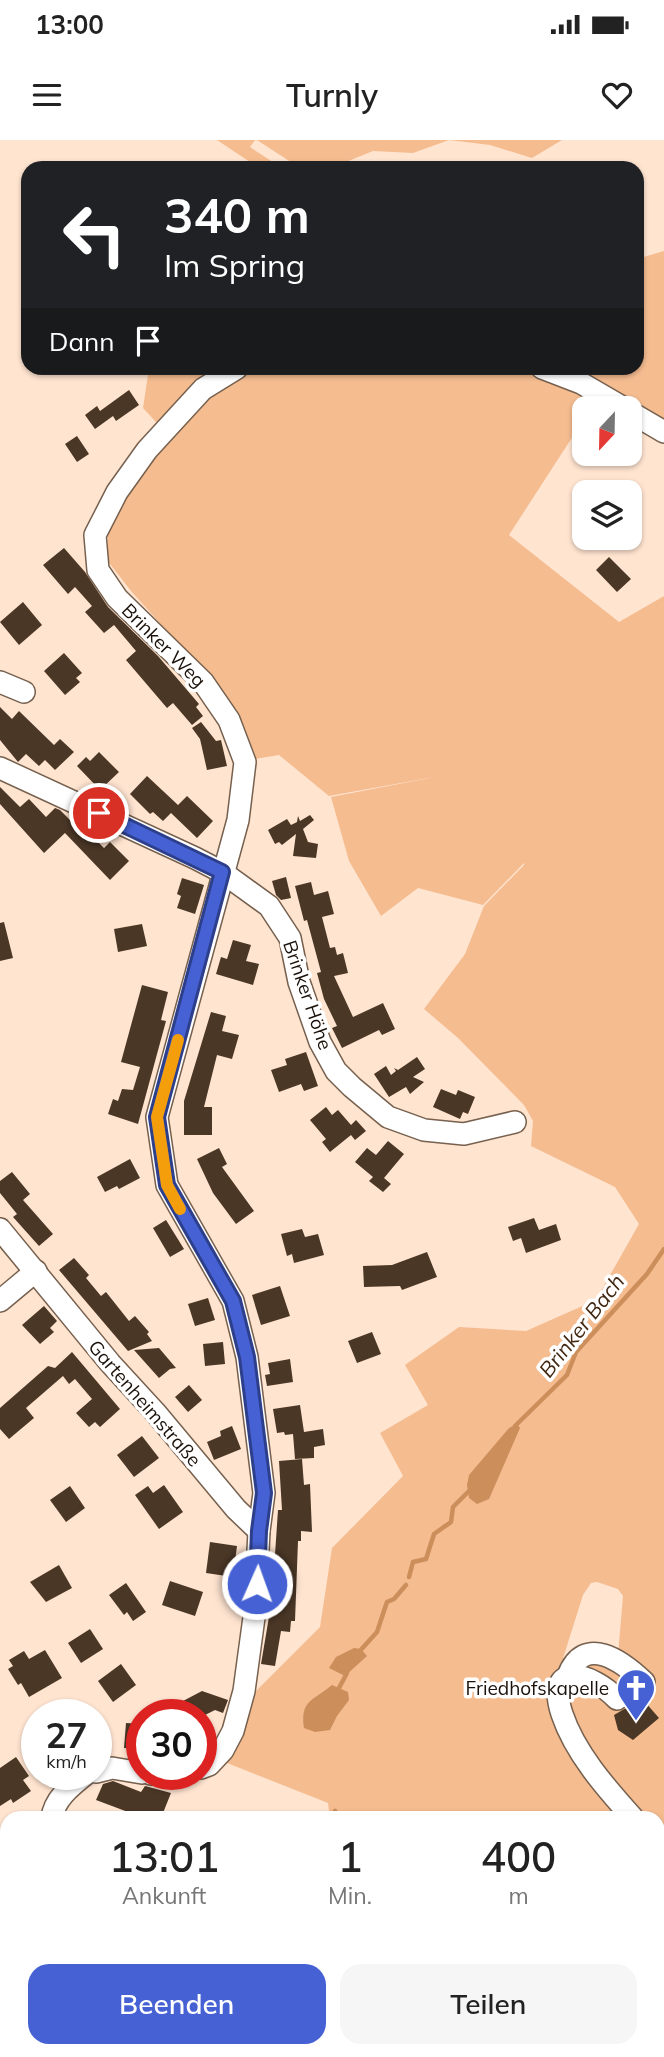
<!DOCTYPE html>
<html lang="de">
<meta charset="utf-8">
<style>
:root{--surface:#fff;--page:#f6f6f6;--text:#222;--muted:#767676;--accent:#4561d4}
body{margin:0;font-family:Mulish,sans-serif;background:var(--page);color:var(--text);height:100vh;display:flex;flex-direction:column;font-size:26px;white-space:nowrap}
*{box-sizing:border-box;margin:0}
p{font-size:23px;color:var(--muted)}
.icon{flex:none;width:38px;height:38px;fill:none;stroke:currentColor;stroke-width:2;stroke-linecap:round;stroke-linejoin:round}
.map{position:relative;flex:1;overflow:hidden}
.sheet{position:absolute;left:0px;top:1671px;width:665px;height:247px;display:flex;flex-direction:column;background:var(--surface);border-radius:21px 21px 0 0;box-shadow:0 2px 5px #0004}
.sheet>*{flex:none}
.banner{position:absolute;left:21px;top:21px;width:623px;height:214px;border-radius:21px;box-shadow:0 2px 5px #0004;background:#202124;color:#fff;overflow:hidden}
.needle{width:46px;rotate:202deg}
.buttons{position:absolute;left:572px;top:256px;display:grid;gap:14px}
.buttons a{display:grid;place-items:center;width:70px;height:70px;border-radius:14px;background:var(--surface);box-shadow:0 2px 5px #0004;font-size:35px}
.speed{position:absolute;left:21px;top:1559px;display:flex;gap:14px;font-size:35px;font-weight:700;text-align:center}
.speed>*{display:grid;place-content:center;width:91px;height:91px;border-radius:50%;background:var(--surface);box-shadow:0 2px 5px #0004;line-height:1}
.speed small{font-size:18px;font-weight:400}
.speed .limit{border:10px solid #d22;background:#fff;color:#111}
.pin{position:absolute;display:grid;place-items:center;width:60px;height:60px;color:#fff;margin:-30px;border:4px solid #fff;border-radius:50%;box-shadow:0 2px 7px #0007}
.me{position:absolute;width:77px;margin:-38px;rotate:2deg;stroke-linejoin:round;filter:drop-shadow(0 0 5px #0008)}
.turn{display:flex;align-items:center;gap:24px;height:147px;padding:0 28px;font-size:32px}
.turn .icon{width:91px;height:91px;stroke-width:2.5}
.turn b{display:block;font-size:49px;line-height:60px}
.then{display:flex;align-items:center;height:66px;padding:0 28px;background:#0003;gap:14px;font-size:26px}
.eta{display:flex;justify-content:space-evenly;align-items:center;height:119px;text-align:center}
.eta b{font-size:42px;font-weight:600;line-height:49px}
.action{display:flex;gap:14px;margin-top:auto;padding:14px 28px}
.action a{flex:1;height:80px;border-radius:21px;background:var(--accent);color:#fff;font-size:28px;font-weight:600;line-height:80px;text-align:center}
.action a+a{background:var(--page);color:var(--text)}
.status{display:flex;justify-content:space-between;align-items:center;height:49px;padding:0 35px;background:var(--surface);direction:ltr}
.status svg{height:19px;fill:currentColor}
header{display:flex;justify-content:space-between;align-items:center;height:91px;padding:0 28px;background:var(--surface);font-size:32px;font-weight:600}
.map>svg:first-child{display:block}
</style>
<div class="status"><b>13:00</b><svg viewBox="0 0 49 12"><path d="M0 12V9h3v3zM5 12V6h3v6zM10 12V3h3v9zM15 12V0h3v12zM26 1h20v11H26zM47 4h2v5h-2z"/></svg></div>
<header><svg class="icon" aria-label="menu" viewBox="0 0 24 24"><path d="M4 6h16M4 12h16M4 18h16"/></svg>Turnly<svg class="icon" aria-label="heart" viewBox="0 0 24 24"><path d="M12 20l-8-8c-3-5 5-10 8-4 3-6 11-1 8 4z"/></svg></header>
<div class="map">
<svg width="664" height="1917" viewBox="0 0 664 1917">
<rect width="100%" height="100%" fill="#ffe4d0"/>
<!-- green -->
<g fill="#f5bc90" fill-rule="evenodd">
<path d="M217,0h38l-5,7 32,21h-23z"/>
<path d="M257,0h305l-30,18 -42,-13 -41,-5 -36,13 -40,-2 -32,13 -2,4h-39z"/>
<path d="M664,111v175l-104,-58h77v-109z"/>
<path d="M149,228h382l2,4 65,26 -6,10h-8v11l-75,116 110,87 45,-26v1346l-6,2v-126h-328l-2,-15 -106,-42 28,-64 70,-70 12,-79 71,-72 -23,-43 48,-28 -23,-40 54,-38 67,4 70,-31 43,-76 -24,-37 -84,-41 2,-25 -9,-16 -66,-67 -34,-29 41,-55 19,-48 40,-41v-2l-41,42 -65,-17 -37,28 -32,-55 -18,-64 109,-21 -111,20 -50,-41 -24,4 -17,-41 -27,-38 -80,-89 -24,-31 1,-25 17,-39 43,-61 -25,-27zM597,1442l21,7 5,7 -5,59 -58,13 23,-73 8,-12z"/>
<path d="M176,1911h194l2,6h-194z"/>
</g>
<!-- water -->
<g fill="#cc8e5b">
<path d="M517,1284l3,4 -31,71 -12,5 -8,-6 -2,-13 2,-10 40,-47z"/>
<path d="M354,1508l7,1 6,7 -22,20 -16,-8 7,-11z"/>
<path d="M332,1545l16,7 1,8 -12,16 -7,14 -15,2 -11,-4c-4,-28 9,-27 28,-43z"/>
</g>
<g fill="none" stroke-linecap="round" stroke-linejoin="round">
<!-- stream -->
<g stroke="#cc8e5b" stroke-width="4.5">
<path d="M515,1286l52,-51 9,-23 71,-78 17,-25"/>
<path d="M409,1437l4,-15 13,-3 8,-25 17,-12 2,-15 19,-19"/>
<path d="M358,1513l19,-21 10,-30 7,-3 12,-14"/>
<path d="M339,1548l8,-15"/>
<path d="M335,1671l5,7"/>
<path d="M658,1763h6"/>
<path d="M31,1917l5,-6"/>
</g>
</g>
<!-- building -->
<g fill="#4b3726">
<path d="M129,250l10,15 -23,16 -3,-5 -18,13 -10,-14 12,-9 3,5z"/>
<path d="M77,296l12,18 -12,8 -12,-18z"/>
<path d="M64,408l21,24 23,35 50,49 41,48 -3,3 7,9 -11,9 -19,-22 -6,5 -41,-48 10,-9 -22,-26 -10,8 -19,-21 7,-6 -17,-19 -7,7 -25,-29z"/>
<path d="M609,417l22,22 -14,13 -21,-22z"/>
<path d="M23,462l19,23 -23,20 -19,-23z"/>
<path d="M64,513l18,20 -6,5 4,4 -15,13 -21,-24z"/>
<path d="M0,567l12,12 7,-8 35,34 6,-6 14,13 -19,18 -10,-10 -6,6 -13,-12 -8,8 -18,-22z"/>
<path d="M201,582l15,19 5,-1 6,26 -20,4 -7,-31 -8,-11z"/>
<path d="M99,612l20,20 -19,18 -23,-24 9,-9 4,4z"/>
<path d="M147,636l31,29 9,-9 26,25 -16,17 -26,-25 -8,8 -10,-9 -3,2 -20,-20z"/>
<path d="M0,647l20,20 9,-8 17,18 9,-9 5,2 29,29 3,-3 12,12 6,-6 19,19 -19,19 -45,-47 -21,20 -44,-49z"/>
<path d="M310,675l4,5 -11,9 5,13 10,2 -2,14 -23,-2 3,-22 -14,11 -3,-3 -4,2 -7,-14 19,-11 4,6 6,-3 1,-6 2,5z"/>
<path d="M286,737l5,21 -10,2 -5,-5 -4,-14z"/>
<path d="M182,738l22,7 -9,29 -18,-6 4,-12 -4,-2z"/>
<path d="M311,742l3,13 14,-4 6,23 -12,3 8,31 5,-1 2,8 6,-2 5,20 -14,3 19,41 30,-14 12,26 -13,6 -3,-5 -37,18 -10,-20 5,-2 -13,-27 -7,-26 4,-1 -14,-52 -3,1 -9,-35z"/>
<path d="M4,782l9,36 -13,3v-38z"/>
<path d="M142,784l5,22 -29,6 -4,-23z"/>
<path d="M233,800l18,5 -5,16 13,3 -6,21 -37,-11 5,-17 6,2z"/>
<path d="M142,845l26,7 -7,28 5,1 -28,103 -30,-10 5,-15 5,2 4,-12 11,1 7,-23 -19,-5z"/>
<path d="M211,872l15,4 -4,15 17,4 -7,24 -15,-4 -13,52h8v28h-28v-34z"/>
<path d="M306,912l12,34 -14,5 -3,-7 -22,8 -8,-22 16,-5 -2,-6z"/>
<path d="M417,917l8,12 -12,8 11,5 -14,12 -4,-7 -17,10 -15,-23 12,-8 5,9 5,-4 -2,-3 4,2z"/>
<path d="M441,949l15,6 2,-5 17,7 -7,17 -5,-2 -3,7 -27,-12z"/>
<path d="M326,967l6,8 6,-5 13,15 5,-5 10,11 -11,9 -4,-5 -21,17 -8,-10 4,-3 -16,-19z"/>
<path d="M388,1001l16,13 -20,24 7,6 -8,8 -14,-11 4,-4 -18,-15 12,-14 9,7z"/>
<path d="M219,1008l8,16 -5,3 32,44 -18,13 -23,-31 -16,-34z"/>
<path d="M130,1019l10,19 -21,11 -2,-3 -12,6 -8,-15z"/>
<path d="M12,1032l18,22 -7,6 30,34 -14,12 -26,-29 4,-3 -17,-21v-12z"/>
<path d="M534,1078l5,12 17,-6 5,16 -35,13 -5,-15 -8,3 -5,-14z"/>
<path d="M166,1080l18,29 -14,8 -17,-29z"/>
<path d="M302,1089l3,8 13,-3 6,21 -30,8 -2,-9 -5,2 -6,-22z"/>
<path d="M427,1112l10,25 -35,13 -2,-4 -36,1 -1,-21 29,-1z"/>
<path d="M74,1118l15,17 -3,3 15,18 5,-4 23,29 6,-5 14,16 -2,2 5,7 -24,10 -69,-81z"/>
<path d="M280,1146l10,30 -29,9 -9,-30z"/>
<path d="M208,1158l7,22 -20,6 -7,-22z"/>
<path d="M44,1166l13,15 -7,7 4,4 -14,12 -18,-19z"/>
<path d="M372,1192l9,22 -24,9 -9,-22z"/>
<path d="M223,1202l2,22 -20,2 -2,-22z"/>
<path d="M159,1208l17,20 -6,1 -11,9 -25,-28z"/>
<path d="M72,1212l48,57 -20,18 -5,-5 -6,5 -13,-14 16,-14 -17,-20 -6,5 -6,-8 -37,32 8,10 -25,21 -9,-10v-21l48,-42 7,2z"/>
<path d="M290,1219l3,23 -26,4 -2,-11 5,-1 -2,-11z"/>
<path d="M189,1245l13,15 -14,12 -13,-15z"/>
<path d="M300,1265l4,27 19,-3 2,16 -11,2v11l-19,1 -2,-25 -8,1 -1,-3 -7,1 -4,-24z"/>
<path d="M232,1286l9,23 -27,11 -7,-18 14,-6 -1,-5z"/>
<path d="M142,1296l17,22 -25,19 -17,-22z"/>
<path d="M302,1319l2,26 6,-1 2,48 -11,-1v10h-3l-3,80h-4l-1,11 -9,-1 -6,35 -14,-2 11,-65 6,-89h4l-3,-49z"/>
<path d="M164,1345l19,27 -24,17 -24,-34 13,-9 5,7z"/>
<path d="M70,1346l15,22 -19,14 -16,-22z"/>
<path d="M210,1402l27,4 -4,31 -27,-4z"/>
<path d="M59,1425l13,23 -26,14 -16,-20z"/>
<path d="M170,1441l33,11 -8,24 -33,-11z"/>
<path d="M126,1443l20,29 -13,9 -6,-9 -3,3 -15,-20z"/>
<path d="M90,1489l13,20 -22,14 -13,-20z"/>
<path d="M45,1510l17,28 -33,19 -8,-14 -3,2 -10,-16 5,-3 -4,-6 15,-9 5,8z"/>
<path d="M121,1524l15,21 -23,17 -15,-21z"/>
<path d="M202,1551l26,9 -5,13 -8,-3 -10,5h-14l-8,-14z"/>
<path d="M638,1554l21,24 -26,22 -15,-10 -4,-15 12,-7z"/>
<path d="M126,1583l16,1v25l-18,-1z"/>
<path d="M16,1617l13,19 -6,4 8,11 -18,12 -2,-4 -11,7v-38z"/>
<path d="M113,1641l28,11 4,-6 26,7 -10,25h-17l-48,-18 7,-16z"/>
</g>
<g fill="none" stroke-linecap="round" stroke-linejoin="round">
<defs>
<g id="minor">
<path d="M542,228l39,15 43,25"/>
<path d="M630,272l34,20"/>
<path d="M0,542l24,10"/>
<path d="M0,628l195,90 27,14 47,34 21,32 9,44 21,60 16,29 16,16 36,30 36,13 40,4 51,-12"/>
<path d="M0,1089l110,134 45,49 81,97 23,22"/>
<path d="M0,1161l36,-30"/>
<path d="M568,1536c16,-43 54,-15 76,6"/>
<path d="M617,1559c-24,-26 -73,-40 -55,15 13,39 44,74 71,104"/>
<path d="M201,1628l8,-3 14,-15 10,-19 11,-40 11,-81 4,-79 5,-38 -17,-136 -14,-56 -66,-116 -10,-68 81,-297 7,-58 -16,-42 -26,-38 -86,-84 -19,-28 -3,-35 22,-43 30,-42 56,-61 34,-21"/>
<path d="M96,1632l16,-4 30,5"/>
<path d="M151,1634h33"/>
<path d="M52,1678c2,-19 19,-32 34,-44"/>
<path d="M658,1701l6,5"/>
<path d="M658,1782l6,-1"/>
</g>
<g id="major">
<path d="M0,1723l7,6"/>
<path d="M166,1911l2,6"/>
</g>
</defs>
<!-- minor casing -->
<use href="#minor" stroke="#76604e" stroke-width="24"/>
<!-- major casing -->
<use href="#major" stroke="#fff" stroke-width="29"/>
<!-- minor -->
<use href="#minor" stroke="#fff" stroke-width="21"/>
<!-- major -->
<use href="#major" stroke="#e3b286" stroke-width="26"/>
</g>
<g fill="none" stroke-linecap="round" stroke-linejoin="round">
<defs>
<path id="route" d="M99,673l123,59 -65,245 10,68 66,116 14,56 17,136 -5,38 -2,53"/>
</defs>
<!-- route casing -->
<use href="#route" stroke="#2d3f8a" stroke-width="18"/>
<!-- route -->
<use href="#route" stroke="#4561d4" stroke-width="12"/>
<!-- slow -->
<path stroke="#f59e0b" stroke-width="12" d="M178,900l-21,77 10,68 13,24"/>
</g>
<!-- icons -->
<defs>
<symbol id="church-pin" viewBox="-11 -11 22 30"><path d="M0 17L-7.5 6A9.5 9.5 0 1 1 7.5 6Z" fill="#4561d4" stroke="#fff"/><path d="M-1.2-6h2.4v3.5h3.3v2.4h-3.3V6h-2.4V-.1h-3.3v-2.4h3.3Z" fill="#fff"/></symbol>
</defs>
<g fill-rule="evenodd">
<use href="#church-pin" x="614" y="1526" width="44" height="60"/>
</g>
<g text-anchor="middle" stroke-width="7" stroke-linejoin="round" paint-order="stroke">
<!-- street labels -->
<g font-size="19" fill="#1b120b" stroke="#fff">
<text transform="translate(164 505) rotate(45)" y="7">Brinker Weg</text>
<text transform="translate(308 855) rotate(71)" y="7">Brinker Höhe</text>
<text transform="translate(145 1263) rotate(49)" y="7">Gartenheimstraße</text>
</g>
<!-- poi labels -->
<g font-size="19" fill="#1b120b" stroke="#fff" text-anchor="end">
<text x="609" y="1555">Friedhofskapelle</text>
</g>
<!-- water labels -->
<g font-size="21" font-style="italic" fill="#422811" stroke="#fff">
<text transform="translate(582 1186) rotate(-52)" y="7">Brinker Bach</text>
</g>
</g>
</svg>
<div class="buttons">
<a><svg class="needle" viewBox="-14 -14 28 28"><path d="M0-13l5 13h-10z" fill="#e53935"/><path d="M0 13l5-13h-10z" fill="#767676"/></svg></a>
<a><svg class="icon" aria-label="layers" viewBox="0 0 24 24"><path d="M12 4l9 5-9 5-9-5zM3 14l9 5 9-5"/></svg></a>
</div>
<div class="speed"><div>27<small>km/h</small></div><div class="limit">30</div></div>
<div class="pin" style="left:99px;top:673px;background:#d93025"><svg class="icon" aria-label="arrive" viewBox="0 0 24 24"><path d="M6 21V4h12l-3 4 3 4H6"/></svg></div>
<svg class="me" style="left:257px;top:1444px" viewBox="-20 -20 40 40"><circle r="17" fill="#4561d4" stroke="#fff" stroke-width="3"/><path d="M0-11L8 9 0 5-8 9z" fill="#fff"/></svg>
<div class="banner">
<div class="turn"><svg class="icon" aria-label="left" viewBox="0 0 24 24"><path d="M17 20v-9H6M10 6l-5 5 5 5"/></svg><div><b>340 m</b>Im Spring</div></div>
<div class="then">Dann<svg class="icon" aria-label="arrive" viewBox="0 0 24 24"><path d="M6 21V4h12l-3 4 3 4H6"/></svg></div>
</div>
<section class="sheet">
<div class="eta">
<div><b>13:01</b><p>Ankunft</p></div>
<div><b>1</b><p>Min.</p></div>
<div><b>400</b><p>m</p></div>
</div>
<div class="action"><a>Beenden</a><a>Teilen</a></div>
</section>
</div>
